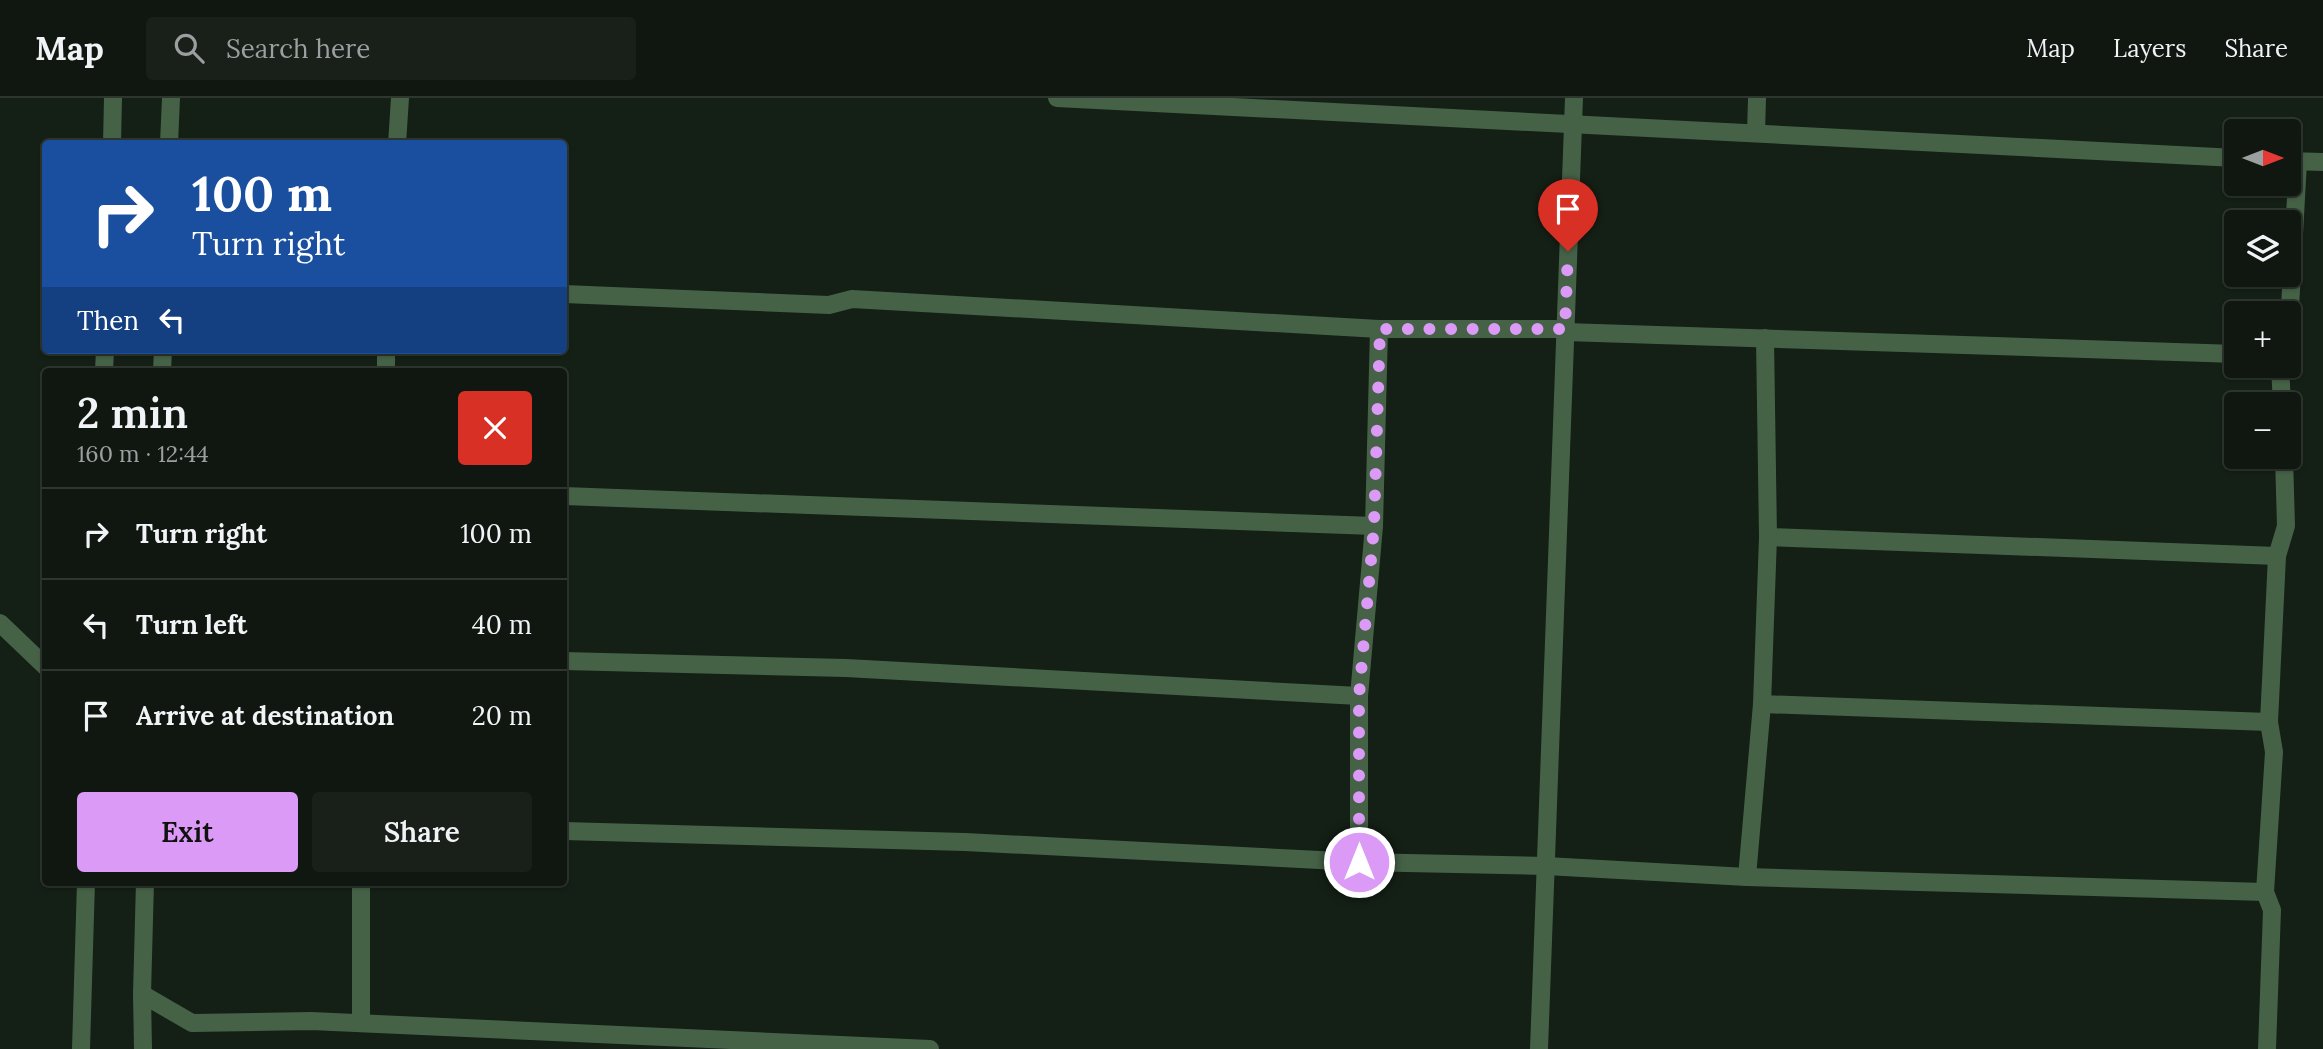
<!DOCTYPE html>
<meta charset="utf-8">
<style>
:root{--surface:#0f1710;--page:#182019;--text:#f1f3f6;--muted:#9b9f9f;--line:#2f3630;--accent:#db9af6}
body{margin:0;font-family:Lora,serif;background:var(--page);color:var(--text);height:100vh;display:flex;flex-direction:column;font-size:26px;white-space:nowrap}
*{box-sizing:border-box;margin:0}
p{font-size:23px;color:var(--muted)}
.icon{flex:none;width:38px;height:38px;fill:none;stroke:currentColor;stroke-width:2;stroke-linecap:round;stroke-linejoin:round}
.map{position:relative;flex:1;overflow:hidden}
.details{position:absolute;left:42px;top:270px;width:525px;height:518px;display:flex;flex-direction:column;background:var(--surface);border-radius:7px;box-shadow:0 2px 5px #0004,0 0 0 2px var(--line)}
.details>*{flex:none}
.guide{position:absolute;left:42px;top:42px;width:525px;height:214px;border-radius:7px;box-shadow:0 2px 5px #0004,0 0 0 2px var(--line);background:#1a4fa0;color:#fff;overflow:hidden}
.needle{width:46px;rotate:90deg}
.buttons{position:absolute;left:2224px;top:21px;display:grid;gap:14px}
.buttons a{display:grid;place-items:center;width:77px;height:77px;border-radius:7px;background:var(--surface);box-shadow:0 2px 5px #0004,0 0 0 2px var(--line);font-size:35px}
.pin{position:absolute;display:grid;place-items:center;width:60px;height:60px;color:#fff;margin:-72px -30px;border-radius:50% 50% 50% 0;rotate:-45deg;box-shadow:0 0 7px #0007}
.pin .icon{rotate:45deg}
.me{position:absolute;width:77px;margin:-38px;rotate:0deg;stroke-linejoin:round;filter:drop-shadow(0 0 5px #0008)}
.turn{display:flex;align-items:center;gap:24px;height:147px;padding:0 35px;font-size:32px}
.turn .icon{width:91px;height:91px;stroke-width:2.5}
.turn b{display:block;font-size:49px;line-height:60px}
.then{display:flex;align-items:center;height:66px;padding:0 35px;background:#0003;gap:14px;font-size:26px}
.round{display:grid;place-items:center;flex:none;width:74px;height:74px;border-radius:7px;background:var(--page)}
.summary{display:flex;align-items:center;justify-content:space-between;height:119px;padding:0 35px}
h1{font-size:42px;font-weight:600;line-height:52px}
.primary-button{display:flex;gap:14px;margin-top:auto;padding:14px 35px}
.primary-button a{flex:1;height:80px;border-radius:7px;background:var(--accent);color:#111;font-size:28px;font-weight:600;line-height:80px;text-align:center}
.primary-button a+a{background:var(--page);color:var(--text)}
ul{padding:0;list-style:none}
li{display:flex;align-items:center;gap:21px;height:91px;padding:0 35px;border-top:2px solid var(--line)}
li div{flex:1}
li b{display:block;font-size:26px}
li em{font-style:normal}
header{display:flex;align-items:center;gap:42px;box-sizing:border-box;height:98px;padding:0 35px;background:var(--surface);border-bottom:2px solid var(--line)}
header strong{font-size:33px}
nav{display:flex;gap:38px;margin-inline-start:auto;font-size:24px}
.search{width:490px;height:63px;background:var(--page);display:flex;align-items:center;gap:18px;box-sizing:border-box;padding:0 24px;border-radius:7px;color:var(--muted);font-size:26px}
.map>svg:first-child{display:block}
</style>
<header>
<strong>Map</strong>
<div class="search"><svg class="icon" aria-label="search" viewBox="0 0 24 24"><circle cx="10" cy="10" r="6"/><path d="M15 15l6 6"/></svg>Search here</div>
<nav><a>Map</a><a>Layers</a><a>Share</a></nav>
</header>
<div class="map">
<svg width="2323" height="951" viewBox="0 0 2323 951">
<rect width="100%" height="100%" fill="#141f15"/>
<g fill="none" stroke-linecap="round" stroke-linejoin="round">
<!-- minor -->
<g stroke="#456247" stroke-width="18">
<path d="M1057,0l1179,60"/>
<path d="M1756,35l1,-35"/>
<path d="M112,46l1,-46"/>
<path d="M169,46l2,-46"/>
<path d="M397,46l3,-46"/>
<path d="M2289,63l34,1"/>
<path d="M564,196l265,11 23,-6 527,30h186l1,3 670,22"/>
<path d="M2289,228l9,-165"/>
<path d="M2280,268l2,38"/>
<path d="M104,273l1,-21"/>
<path d="M162,273l1,-21"/>
<path d="M386,273v-21"/>
<path d="M564,398l810,30"/>
<path d="M1768,439l509,19"/>
<path d="M0,525l46,44"/>
<path d="M564,563l282,7 513,28"/>
<path d="M1762,606l507,18 8,-166 9,-30 -2,-69"/>
<path d="M564,733l401,11 394,20 187,4 201,11 518,15"/>
<path d="M1359,764v-166l15,-170 5,-197"/>
<path d="M1747,779l15,-173 6,-167 -3,-199"/>
<path d="M361,784v141"/>
<path d="M142,896l50,29 119,-2 619,28"/>
<path d="M81,951l5,-167"/>
<path d="M143,951l-1,-55 3,-112"/>
<path d="M1539,951l35,-951"/>
<path d="M2267,951l5,-139 -7,-18 9,-140 -5,-30"/>
</g>
</g>
<g fill="none" stroke-linecap="round" stroke-linejoin="round">
<!-- route -->
<path stroke="#db9af6" stroke-width="12" stroke-dasharray="0 21.6" d="M1359,764v-166l15,-170 6,-197h185l3,-78"/>
</g>
</svg>
<div class="buttons">
<a><svg class="needle" viewBox="-14 -14 28 28"><path d="M0-13l5 13h-10z" fill="#e53935"/><path d="M0 13l5-13h-10z" fill="#9b9f9f"/></svg></a>
<a><svg class="icon" aria-label="layers" viewBox="0 0 24 24"><path d="M12 4l9 5-9 5-9-5zM3 14l9 5 9-5"/></svg></a>
<a>+</a>
<a>−</a>
</div>
<div class="pin" style="left:1568px;top:153px;background:#d93025"><svg class="icon" aria-label="arrive" viewBox="0 0 24 24"><path d="M6 21V4h12l-3 4 3 4H6"/></svg></div>
<svg class="me" style="left:1359px;top:764px" viewBox="-20 -20 40 40"><circle r="17" fill="#db9af6" stroke="#fff" stroke-width="3"/><path d="M0-11L8 9 0 5-8 9z" fill="#fff"/></svg>
<div class="guide">
<div class="turn"><svg class="icon" aria-label="right" viewBox="0 0 24 24"><path d="M7 20v-9h11M14 6l5 5-5 5"/></svg><div><b>100 m</b>Turn right</div></div>
<div class="then">Then<svg class="icon" aria-label="left" viewBox="0 0 24 24"><path d="M17 20v-9H6M10 6l-5 5 5 5"/></svg></div>
</div>
<section class="details">
<div class="summary"><div><h1>2 min</h1><p>160 m · 12:44</p></div><a class="round" style="background:#d93025;color:#fff"><svg class="icon" aria-label="close" viewBox="0 0 24 24"><path d="M6 6l12 12M18 6L6 18"/></svg></a></div>
<ul>
<li><svg class="icon" aria-label="right" viewBox="0 0 24 24"><path d="M7 20v-9h11M14 6l5 5-5 5"/></svg><div><b>Turn right</b></div><em>100 m</em></li>
<li><svg class="icon" aria-label="left" viewBox="0 0 24 24"><path d="M17 20v-9H6M10 6l-5 5 5 5"/></svg><div><b>Turn left</b></div><em>40 m</em></li>
<li><svg class="icon" aria-label="arrive" viewBox="0 0 24 24"><path d="M6 21V4h12l-3 4 3 4H6"/></svg><div><b>Arrive at destination</b></div><em>20 m</em></li>
</ul>
<div class="primary-button"><a>Exit</a><a>Share</a></div>
</section>
</div>
